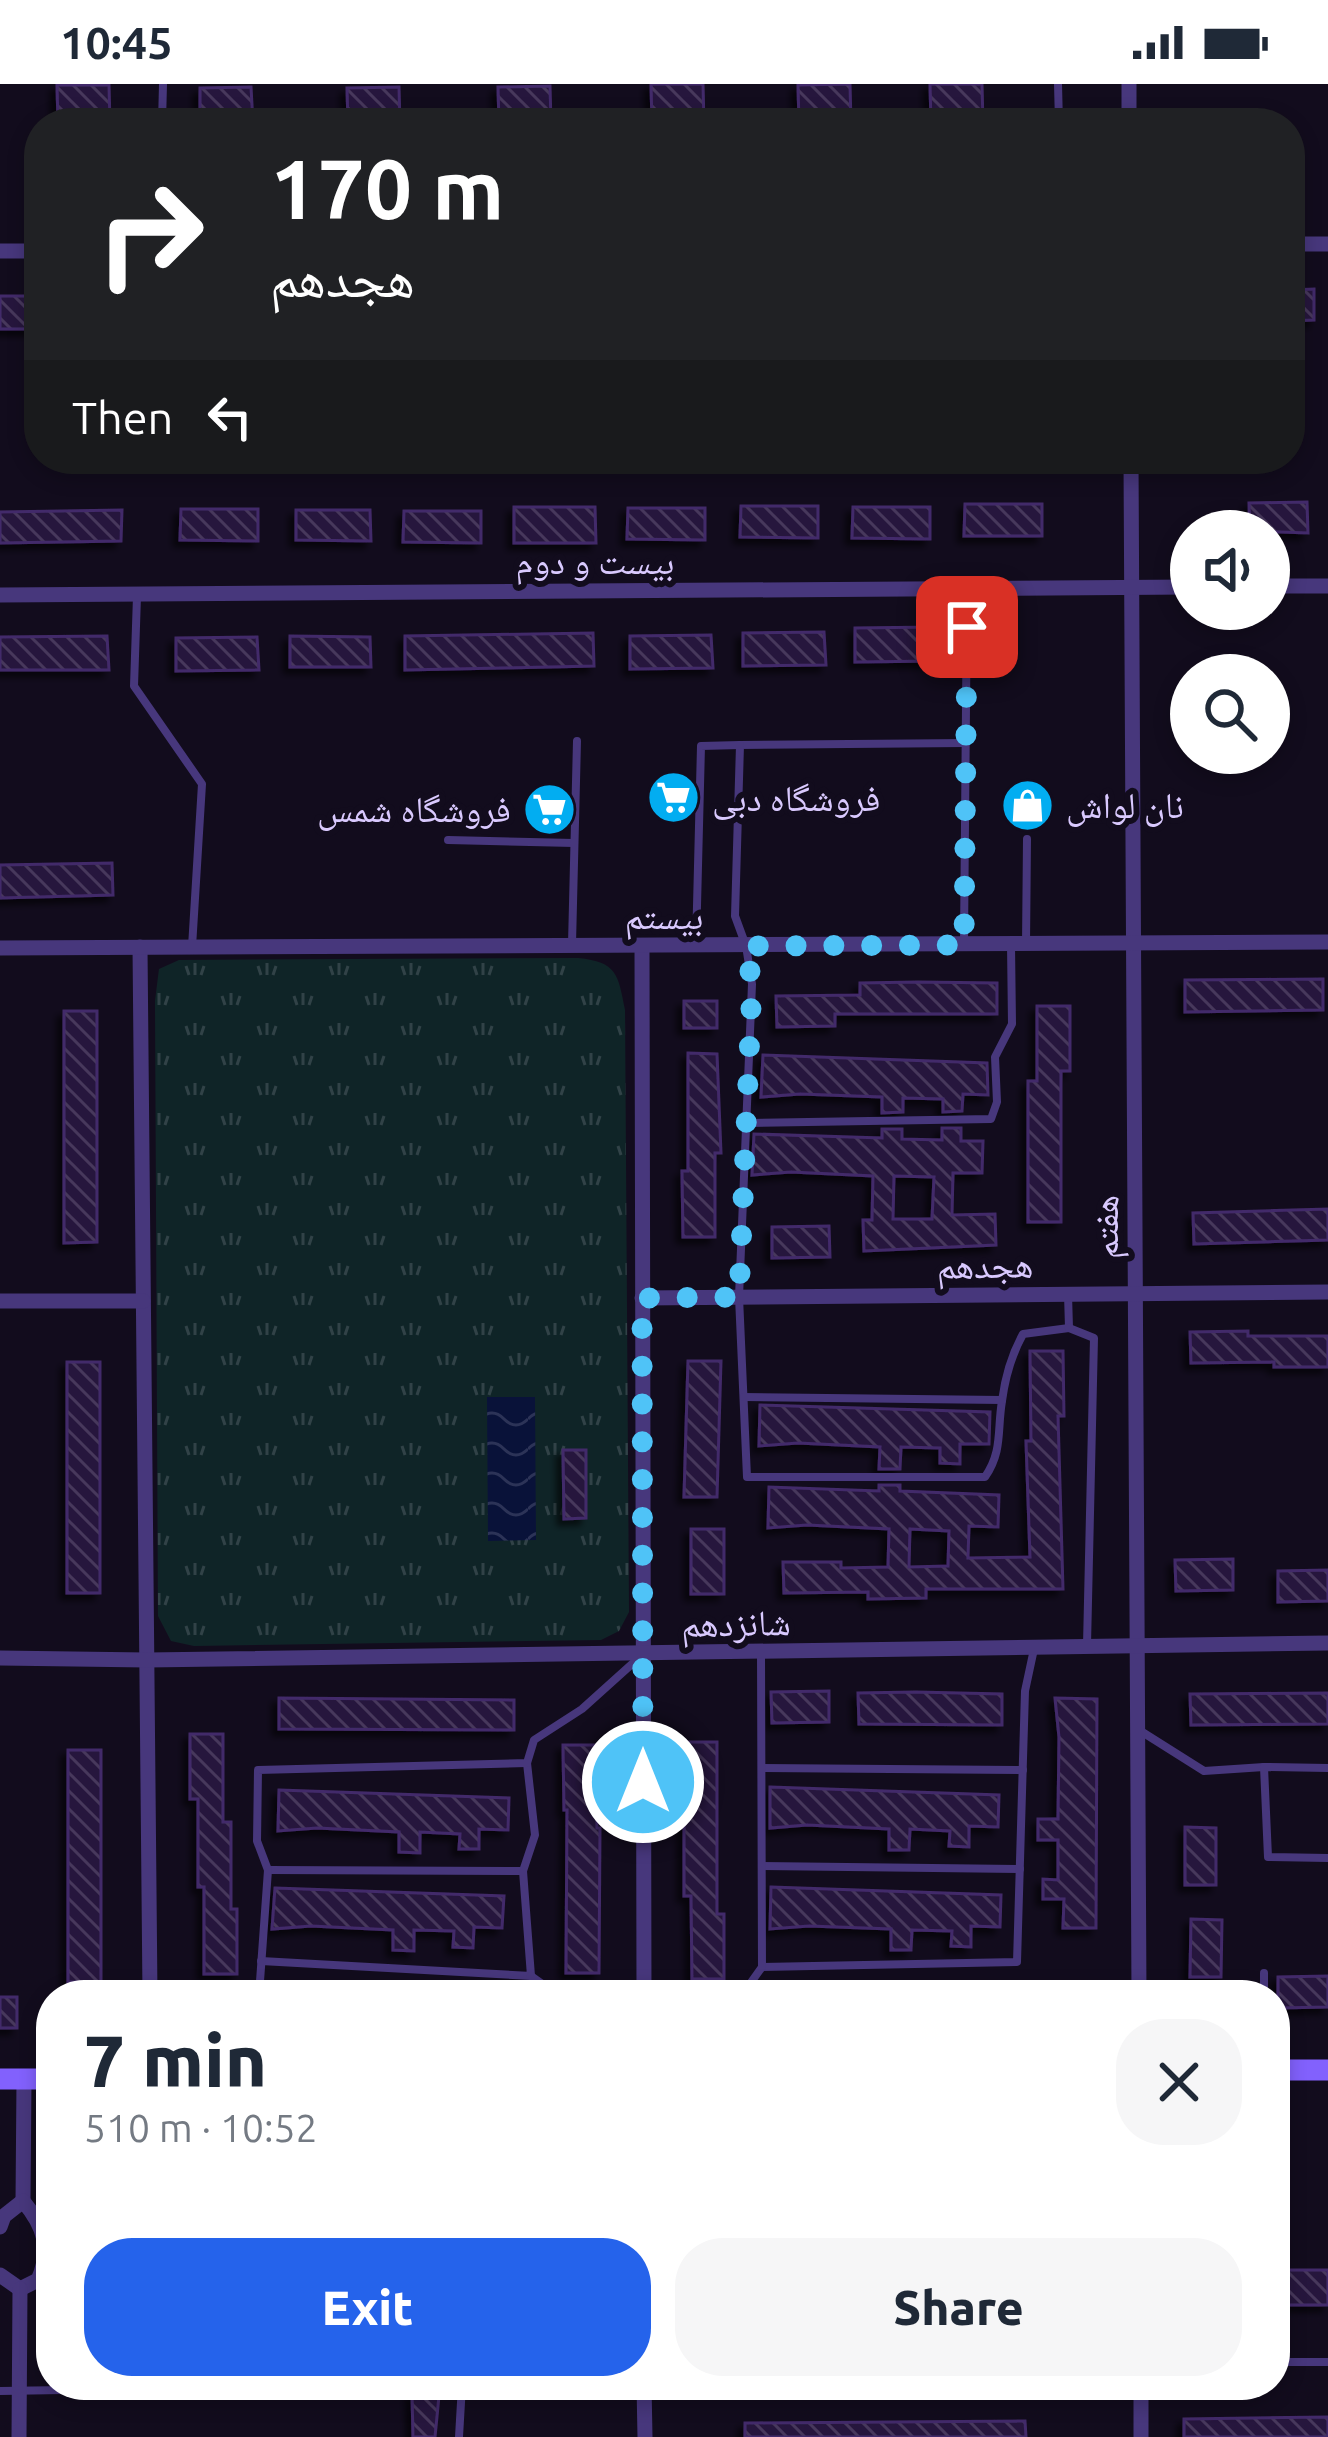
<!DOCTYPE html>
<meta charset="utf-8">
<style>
:root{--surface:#fff;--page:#f6f6f7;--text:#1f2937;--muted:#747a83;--accent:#2563eb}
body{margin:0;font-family:Ubuntu,"Noto Naskh Arabic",sans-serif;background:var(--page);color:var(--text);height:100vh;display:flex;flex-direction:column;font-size:45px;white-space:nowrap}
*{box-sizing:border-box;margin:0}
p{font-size:39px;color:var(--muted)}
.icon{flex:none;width:66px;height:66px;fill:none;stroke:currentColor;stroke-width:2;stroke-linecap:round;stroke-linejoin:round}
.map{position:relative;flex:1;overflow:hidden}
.drawer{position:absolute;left:36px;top:1896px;width:1254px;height:420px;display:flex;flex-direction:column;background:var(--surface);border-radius:48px;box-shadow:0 6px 18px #0003}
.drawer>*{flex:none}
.guide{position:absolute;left:24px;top:24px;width:1281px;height:366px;border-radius:48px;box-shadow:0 6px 18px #0003;background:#202124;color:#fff;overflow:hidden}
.fabs{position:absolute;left:1170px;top:426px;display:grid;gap:24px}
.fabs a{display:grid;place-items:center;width:120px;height:120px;border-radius:50%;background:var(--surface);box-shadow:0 6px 18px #0003;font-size:60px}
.pin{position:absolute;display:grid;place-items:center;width:102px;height:102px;color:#fff;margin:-51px;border-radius:24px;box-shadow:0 6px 18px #0006}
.me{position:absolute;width:132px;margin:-66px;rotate:0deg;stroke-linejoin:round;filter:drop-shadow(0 0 9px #0008)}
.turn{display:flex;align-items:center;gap:42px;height:252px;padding:0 48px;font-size:54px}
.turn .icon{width:156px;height:156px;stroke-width:2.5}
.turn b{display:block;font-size:84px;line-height:102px}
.then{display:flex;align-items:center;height:114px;padding:0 48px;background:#0003;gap:24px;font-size:45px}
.round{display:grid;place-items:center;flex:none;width:126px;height:126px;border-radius:48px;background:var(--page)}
.head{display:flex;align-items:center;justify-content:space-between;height:204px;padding:0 48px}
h1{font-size:72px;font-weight:800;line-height:90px}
.button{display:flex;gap:24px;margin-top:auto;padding:24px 48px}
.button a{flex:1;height:138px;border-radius:48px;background:var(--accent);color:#fff;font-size:48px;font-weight:800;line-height:138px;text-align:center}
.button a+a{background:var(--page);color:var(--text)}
.status{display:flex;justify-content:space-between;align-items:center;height:84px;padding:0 60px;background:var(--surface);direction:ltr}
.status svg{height:33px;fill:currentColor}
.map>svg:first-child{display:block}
</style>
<div class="status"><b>10:45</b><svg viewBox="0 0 49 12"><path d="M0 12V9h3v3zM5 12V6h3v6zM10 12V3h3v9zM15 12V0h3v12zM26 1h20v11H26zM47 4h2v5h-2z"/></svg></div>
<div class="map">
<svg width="1328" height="2353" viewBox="0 0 1328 2353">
<defs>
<pattern id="park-tufts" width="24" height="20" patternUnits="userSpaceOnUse" patternTransform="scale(3)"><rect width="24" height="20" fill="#0f2427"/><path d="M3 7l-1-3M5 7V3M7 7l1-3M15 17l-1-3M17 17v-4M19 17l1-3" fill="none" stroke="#314247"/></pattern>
<pattern id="water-waves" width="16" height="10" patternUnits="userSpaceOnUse" patternTransform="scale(3)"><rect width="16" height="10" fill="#091239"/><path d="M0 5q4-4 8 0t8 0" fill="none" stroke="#2c3357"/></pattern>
<pattern id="building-back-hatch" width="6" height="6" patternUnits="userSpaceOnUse" patternTransform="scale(3)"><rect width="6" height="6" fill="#27183e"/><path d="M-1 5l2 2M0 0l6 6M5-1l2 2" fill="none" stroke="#46385b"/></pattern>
<filter id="shadow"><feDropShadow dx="-6" dy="6" stdDeviation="3" flood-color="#0009"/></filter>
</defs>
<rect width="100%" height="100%" fill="#120c1d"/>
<!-- park -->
<path fill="url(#park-tufts)" d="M578,874c39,4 40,16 47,52l4,602 -10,19 -18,9 -407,6 -23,-5 -13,-25 -3,-615 4,-32 20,-9z"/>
<!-- water -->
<path fill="url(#water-waves)" d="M487,1313h48l1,143 -48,1z"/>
<!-- building -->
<g fill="url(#building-back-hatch)" stroke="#432a6a" stroke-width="3" fill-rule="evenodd" filter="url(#shadow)">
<path d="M651,0h52l1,39h-52z"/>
<path d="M850,0l1,39h-52l-1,-38z"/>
<path d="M930,0h52l1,39h-52z"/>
<path d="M57,1h52l1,38h-52z"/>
<path d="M550,2l1,37h-52l-1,-36z"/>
<path d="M251,3l2,36h-53v-35z"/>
<path d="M399,3l1,36h-52l-1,-35z"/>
<path d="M1314,205v31l-24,1v-31z"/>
<rect x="0" y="212" width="39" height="33"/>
<path d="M1307,418l1,31 -58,-2 -1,-28z"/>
<path d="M965,420h77v32h-78z"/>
<path d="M741,422h77v32l-78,-1z"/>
<path d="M514,423h81l1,36h-82z"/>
<path d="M853,423h77v32l-78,-1z"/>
<path d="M628,424h77v32l-78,-1z"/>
<path d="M181,425h77v32l-78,-1z"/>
<path d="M122,426l-1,31 -121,2v-31z"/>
<path d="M296,426h74l1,31 -75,-1z"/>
<path d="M404,427h77v32l-78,-1z"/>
<path d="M936,543l2,34 -83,1v-34z"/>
<path d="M824,548l2,33 -83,1v-33z"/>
<path d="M593,549l1,33 -189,4v-34z"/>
<path d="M711,551l2,33 -83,1v-33z"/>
<path d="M107,552l2,34h-109v-33z"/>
<path d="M290,552l80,1 1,30h-81z"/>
<path d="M257,553l2,33 -83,1v-33z"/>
<path d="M112,779l1,32 -113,3v-33z"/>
<path d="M1323,895v31l-138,2v-32z"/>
<path d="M918,898l79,1v31h-162v12l-58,1 -1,-31 84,-1v-12z"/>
<rect x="684" y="917" width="33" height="27"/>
<path d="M1037,922h33v65h-9v151h-33v-141h9z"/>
<path d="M64,927h33v231l-33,1z"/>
<path d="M688,969l29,1 4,99h-6v84h-32l-1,-66h6z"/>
<path d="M763,971l224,8 1,32 -25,-1 -1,17 -19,1v-13l-40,-1v14l-21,1v-16l-82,-3 -39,3z"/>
<path d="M942,1044h19v13h22l-1,32h-29l-1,42 43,-1 1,31 -132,6 -1,-31h9l1,-44 -82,-4 -39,3 2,-41 128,4v-9h20v10l40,1zM894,1092l40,1 -2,42h-39z"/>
<path d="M1328,1125v31l-134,4 -1,-31z"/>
<path d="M829,1142l1,31 -58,1v-31z"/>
<path d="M1248,1247v5h80v31h-54v-5l-83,1 -1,-31z"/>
<path d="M1030,1267h33l1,65h-6l5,173h-137v9l-58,1v-7l-84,1 -1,-31h58v6l47,-1 1,-38 -82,-4 -39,3 1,-41 110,4v-6h21v6l99,4 -1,32 -29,-1 -1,32 62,-1 -4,-116h5zM910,1445l39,2 -1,35 -39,1z"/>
<path d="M688,1277h33l-4,136h-33z"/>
<rect x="67" y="1278" width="33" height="231"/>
<path d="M760,1321l230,7 -1,32h-29v20l-20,-1v-15l-39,-1 -1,22h-21l1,-22 -82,-4 -39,3z"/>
<path d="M563,1366h23v68l-22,1z"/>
<rect x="691" y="1445" width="33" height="65"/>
<path d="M1233,1475v31l-57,1 -1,-31z"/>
<path d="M1328,1486v31l-50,1v-31z"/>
<path d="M829,1607v31l-57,1 -1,-31z"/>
<path d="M916,1608l86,2v31l-143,-1 -1,-31z"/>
<path d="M1328,1609v31l-137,1 -1,-31z"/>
<path d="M279,1614l235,2v30l-235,-1z"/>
<path d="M1055,1614l42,1 -1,229h-33l1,-29h-21v-20l15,1v-40h-20v-21h20l1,-82z"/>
<path d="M190,1650h33v88h8v87h6v65h-33v-87h-6v-88h-8z"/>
<path d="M684,1658h33v172h7v65h-32l-1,-83h-7z"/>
<path d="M563,1661h33l1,83h3l-1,145h-33l1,-163h-3z"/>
<rect x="68" y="1666" width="33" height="232"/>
<path d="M770,1703l229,8 -1,32 -29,-1v21l-20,-1 1,-15 -40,-2 -1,21h-20v-21l-82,-4 -37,3z"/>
<path d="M279,1706l230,8 -1,32 -29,-1v20h-20l1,-15 -40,-2v21l-21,-1v-20l-82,-4 -39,3z"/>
<path d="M1185,1743l31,1v57h-31z"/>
<path d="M771,1803l230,8 -1,32 -29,-1v21l-20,-1 1,-15 -40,-1 -1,20h-20v-21l-82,-3 -39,3z"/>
<path d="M275,1804l229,8 -2,32 -28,-1 -1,21 -20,-1 1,-16 -40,-1v21l-21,-1v-20l-82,-4 -39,3z"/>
<path d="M1191,1835l31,1 -1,57h-31z"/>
<path d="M1328,1892v31l-50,1v-31z"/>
<rect x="0" y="1913" width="17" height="31"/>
<rect x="1275" y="2186" width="53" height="35"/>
<path d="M412,2309l27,3 -4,41h-22z"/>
<path d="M1328,2333v20h-144v-18z"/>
<path d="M1025,2337l1,16h-281v-14z"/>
</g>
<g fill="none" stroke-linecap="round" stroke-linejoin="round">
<!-- service -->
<g stroke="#47377c" stroke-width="8">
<path d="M1058,0l1,39"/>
<path d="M162,39l1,-39"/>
<path d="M137,512l-3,90 68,98 -10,163"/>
<path d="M966,659l-226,2 -5,171 11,30 6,38 -13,313 8,180h238c18,-26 12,-47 17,-76 3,-23 10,-47 21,-67l46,-6 -1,-34"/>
<path d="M448,756l126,3"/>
<path d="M964,857l3,-351"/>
<path d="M572,860l5,-203"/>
<path d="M1026,860l1,-105"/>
<path d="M696,862l5,-200 39,-1"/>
<path d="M746,1039l245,-4 6,-17 -2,-45 17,-33 -1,-79"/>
<path d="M1069,1244l25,10 -7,307"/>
<path d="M744,1313l258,3"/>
<path d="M1139,1646l65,41 60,-4"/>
<path d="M763,1684l260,2"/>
<path d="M1328,1684l-64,-1 4,90 60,1"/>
<path d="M762,1782l258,3"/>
<path d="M268,1786l255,1"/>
<path d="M261,1877l270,15 -8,-105 12,-36 -8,-72"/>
<path d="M762,1883l255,-5 8,-271 9,-42"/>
<path d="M1264,1889v22"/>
<path d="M531,1892l27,19"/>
<path d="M259,1911l9,-125 -11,-29 1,-71 269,-7 7,-23 48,-31 60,-54"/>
<path d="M742,1911l20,-28 -1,-313"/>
<path d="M1275,2278h53"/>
<path d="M0,2307l391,-6"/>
<path d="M459,2353l3,-52"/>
</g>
<!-- minor -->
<g stroke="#47377c" stroke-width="15">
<path d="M1129,0v39"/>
<path d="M1290,160h38"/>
<path d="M0,167h39"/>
<path d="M1131,375l8,1536"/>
<path d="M1269,502h59"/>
<path d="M0,511l1191,-8"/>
<path d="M642,862l2,1049"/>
<path d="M140,863l10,1048"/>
<path d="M0,864l1328,-6"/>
<path d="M642,1214l686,-6"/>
<path d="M0,1217h143"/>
<path d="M0,1574l147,2 1181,-17"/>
<path d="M23,2117l1,-122"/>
<path d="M0,2143l4,-11 19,-15c21,25 29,48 15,79l-18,9"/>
<path d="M0,2191l20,14"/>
<path d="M644,2301l1,52"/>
<path d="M1141,2301v52"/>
<path d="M19,2353l1,-148"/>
</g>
<!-- secondary -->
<g stroke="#8261fd" stroke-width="21">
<path d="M1275,1986h53"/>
<path d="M0,1995h51"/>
</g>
</g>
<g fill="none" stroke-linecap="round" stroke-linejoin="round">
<!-- route -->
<path stroke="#4fc3f7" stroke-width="21" stroke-dasharray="0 37.8" d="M643,1698l-1,-484 97,-1 13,-313 -6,-38 218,-1 3,-318"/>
</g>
<!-- icons -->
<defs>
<symbol id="supermarket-disc" viewBox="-11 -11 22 22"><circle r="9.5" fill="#02adf1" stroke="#120c1d"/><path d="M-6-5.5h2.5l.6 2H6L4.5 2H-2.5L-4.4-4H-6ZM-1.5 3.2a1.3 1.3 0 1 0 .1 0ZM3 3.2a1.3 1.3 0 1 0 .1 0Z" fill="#fff"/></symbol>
<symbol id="shop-disc" viewBox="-11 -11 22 22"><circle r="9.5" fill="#02adf1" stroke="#120c1d"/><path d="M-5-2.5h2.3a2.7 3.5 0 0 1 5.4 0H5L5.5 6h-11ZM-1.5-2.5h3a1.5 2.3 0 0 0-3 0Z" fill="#fff"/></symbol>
</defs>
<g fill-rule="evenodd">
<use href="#supermarket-disc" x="644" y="684" width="59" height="59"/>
<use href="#shop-disc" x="998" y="692" width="59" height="59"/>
<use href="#supermarket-disc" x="520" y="696" width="59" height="59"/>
</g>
<g text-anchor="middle" stroke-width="12" stroke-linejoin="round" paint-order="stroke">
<!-- street labels -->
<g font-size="36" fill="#d9c9fe" stroke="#120c1d">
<text x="595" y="490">بیست و دوم</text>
<text x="664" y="845">بیستم</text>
<text transform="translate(1105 1143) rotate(-90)" y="13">هفتم</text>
<text transform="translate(985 1181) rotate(-1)" y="13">هجدهم</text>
<text transform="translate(736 1539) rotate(-1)" y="13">شانزدهم</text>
</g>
<!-- poi labels -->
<g font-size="36" fill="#d9c9fe" stroke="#120c1d" text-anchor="start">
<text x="712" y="727">فروشگاه دبی</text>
<text x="1066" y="734">نان لواش</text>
<text x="511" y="738" text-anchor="end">فروشگاه شمس</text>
</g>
</g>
</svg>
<div class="fabs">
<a><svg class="icon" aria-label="sound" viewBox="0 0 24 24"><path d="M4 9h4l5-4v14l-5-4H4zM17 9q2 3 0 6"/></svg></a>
<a><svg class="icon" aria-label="search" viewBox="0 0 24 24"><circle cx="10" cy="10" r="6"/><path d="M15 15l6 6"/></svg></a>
</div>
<div class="pin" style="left:967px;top:543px;background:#d93025"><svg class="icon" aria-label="arrive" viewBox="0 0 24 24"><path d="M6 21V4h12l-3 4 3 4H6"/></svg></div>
<svg class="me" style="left:643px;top:1698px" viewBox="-20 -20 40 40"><circle r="17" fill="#4fc3f7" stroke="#fff" stroke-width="3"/><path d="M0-11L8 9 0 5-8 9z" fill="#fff"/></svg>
<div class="guide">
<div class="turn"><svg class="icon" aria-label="right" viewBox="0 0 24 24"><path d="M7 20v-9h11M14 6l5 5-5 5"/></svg><div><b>170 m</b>هجدهم</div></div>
<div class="then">Then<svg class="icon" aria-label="left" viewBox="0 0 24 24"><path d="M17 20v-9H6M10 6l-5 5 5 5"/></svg></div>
</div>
<section class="drawer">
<div class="head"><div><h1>7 min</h1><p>510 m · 10:52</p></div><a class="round"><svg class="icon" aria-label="close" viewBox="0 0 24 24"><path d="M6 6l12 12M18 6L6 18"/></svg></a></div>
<div class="button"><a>Exit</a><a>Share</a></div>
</section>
</div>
